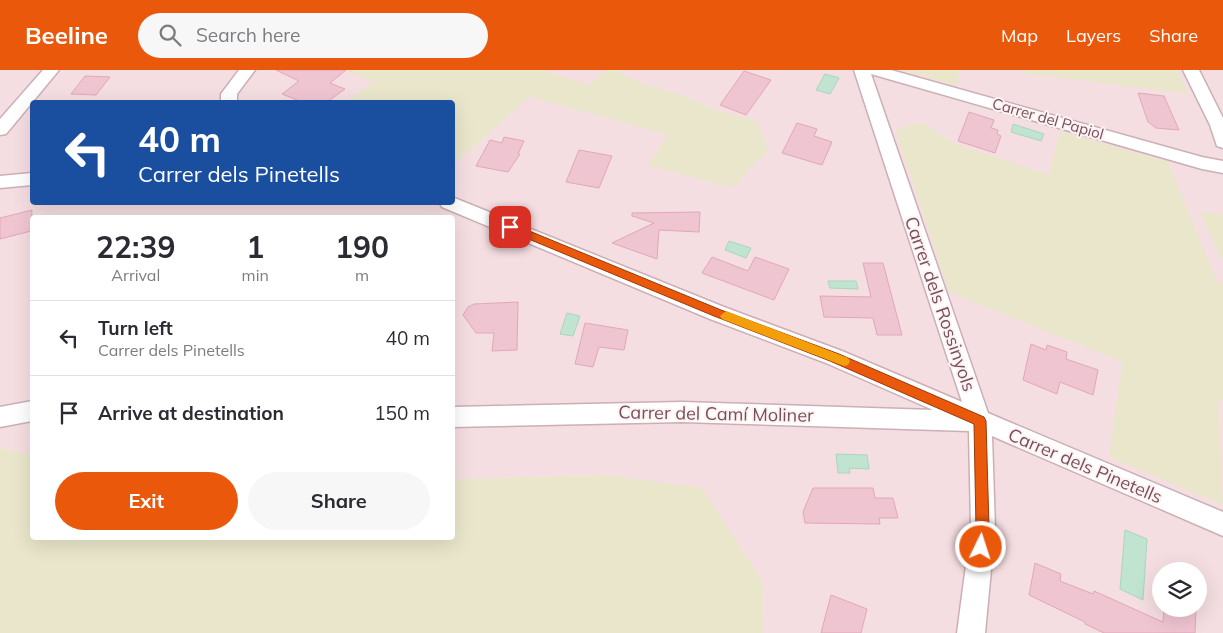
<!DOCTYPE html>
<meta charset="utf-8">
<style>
:root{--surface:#fff;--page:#f7f7f7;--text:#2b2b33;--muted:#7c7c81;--line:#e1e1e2;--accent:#ea580c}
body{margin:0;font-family:Mulish,sans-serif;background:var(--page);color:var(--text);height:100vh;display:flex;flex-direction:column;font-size:19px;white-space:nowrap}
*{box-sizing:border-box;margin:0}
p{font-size:16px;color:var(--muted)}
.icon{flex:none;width:28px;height:28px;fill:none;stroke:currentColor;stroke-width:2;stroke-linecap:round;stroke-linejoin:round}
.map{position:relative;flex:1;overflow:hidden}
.drawer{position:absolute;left:30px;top:145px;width:425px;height:325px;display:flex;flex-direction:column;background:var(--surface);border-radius:5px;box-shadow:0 5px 20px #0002}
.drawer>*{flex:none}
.banner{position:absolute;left:30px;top:30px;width:425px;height:105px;border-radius:5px;box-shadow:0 5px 20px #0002;background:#1a4fa0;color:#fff;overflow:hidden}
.fabs{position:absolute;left:1152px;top:492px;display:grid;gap:10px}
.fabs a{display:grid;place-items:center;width:55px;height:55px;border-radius:50%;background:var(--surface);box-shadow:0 5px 20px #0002;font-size:25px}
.pin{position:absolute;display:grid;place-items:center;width:42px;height:42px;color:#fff;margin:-21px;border-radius:10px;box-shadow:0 2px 8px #0006}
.me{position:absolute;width:55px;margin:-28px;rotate:4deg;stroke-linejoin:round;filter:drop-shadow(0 0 4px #0008)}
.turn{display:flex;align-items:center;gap:18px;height:105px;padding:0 25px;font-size:22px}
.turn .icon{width:65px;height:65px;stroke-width:2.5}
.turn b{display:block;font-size:35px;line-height:42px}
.eta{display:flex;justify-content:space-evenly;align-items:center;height:85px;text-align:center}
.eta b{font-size:30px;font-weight:700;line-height:35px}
.action{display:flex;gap:10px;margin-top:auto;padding:10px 25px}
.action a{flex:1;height:58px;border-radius:30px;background:var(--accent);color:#fff;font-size:20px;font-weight:700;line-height:58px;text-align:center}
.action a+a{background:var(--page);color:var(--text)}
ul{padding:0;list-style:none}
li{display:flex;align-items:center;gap:15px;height:75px;padding:0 25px;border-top:1px solid var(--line)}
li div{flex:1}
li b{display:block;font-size:19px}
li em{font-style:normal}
header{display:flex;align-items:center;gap:30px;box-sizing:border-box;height:70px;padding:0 25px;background:var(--accent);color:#fff}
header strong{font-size:24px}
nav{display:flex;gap:28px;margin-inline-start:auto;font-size:18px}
.search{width:350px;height:45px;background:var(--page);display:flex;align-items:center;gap:12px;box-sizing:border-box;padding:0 18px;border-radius:28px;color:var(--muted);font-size:19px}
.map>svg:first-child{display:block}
</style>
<header>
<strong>Beeline</strong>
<div class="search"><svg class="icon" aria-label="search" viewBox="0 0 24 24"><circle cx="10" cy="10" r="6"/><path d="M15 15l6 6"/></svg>Search here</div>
<nav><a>Map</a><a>Layers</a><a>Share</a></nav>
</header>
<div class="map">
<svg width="1223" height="563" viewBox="0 0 1223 563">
<rect width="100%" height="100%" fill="#fbeced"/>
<!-- residential -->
<path fill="#f5dee1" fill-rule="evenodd" d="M0,0h1223v563h-459l-1,-51 -157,-107 -153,4 -1,-261h-420v237l-32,-7zM32,32h420v100h-420zM1161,501h38v38h-38z"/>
<!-- green -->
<g fill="#e9e6cb">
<path d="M344,0h198l46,15 18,-15h10l22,12 47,14 28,13 44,12 11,29 -36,38 -84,-23 20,-30 -138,-38 -77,68 -1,-63h-105l26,-21z"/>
<path d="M903,0h56l-1,16z"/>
<path d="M1023,0h154l11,24 -165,-21z"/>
<path d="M921,52l35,22 93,31 11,-44 108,31 49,120 6,1v116l-5,3 5,103 -114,-48 13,-95 -173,-70 -54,-162z"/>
<path d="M1200,142l23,2v48z"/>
<path d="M0,378l32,7v83h420l1,-59 153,-4 96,13 61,94 1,51h-764z"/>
</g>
<!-- water -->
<g fill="#c1e4d1" stroke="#a8d6be">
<path d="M825,4l14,4 -9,16 -14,-4z"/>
<path d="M1013,54l31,10 -3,7 -30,-9z"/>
<path d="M729,171l22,7 -5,10 -21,-8z"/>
<path d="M828,211h28l2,8 -28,-1z"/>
<path d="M567,243l13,3 -7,20 -13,-2z"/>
<path d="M836,384l31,1 2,14 -20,-1 1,5h-12z"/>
<path d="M1125,460l22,9 -4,61 -23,-11z"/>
</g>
<!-- building -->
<g fill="#efc5d1" stroke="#e1a7b8">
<path d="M276,0h70l-16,13 15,6 -18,13h-25l-20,-8 17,-13z"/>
<path d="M744,1l27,9 -25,35 -26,-10z"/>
<path d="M85,6l25,1 -14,18 -25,-1z"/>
<path d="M1138,23l26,3 15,34 -23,-2 -8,-6z"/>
<path d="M969,42l25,8 -3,8 7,2 -1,4 4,2 -6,17 -37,-12z"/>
<path d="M797,53l20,6 -3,7 18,6 -10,23 -40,-12z"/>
<path d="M504,67l20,4 -6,13h2l-12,18 -32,-6 14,-26 12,3z"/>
<path d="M579,80l33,6 -13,32 -33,-6z"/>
<path d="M32,140l-1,21 -31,8v-21z"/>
<path d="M700,142l-1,20 -40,-2 -2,29 -45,-16 42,-20 -22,-7v-3z"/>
<path d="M712,187l36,14 7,-14 34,12 -15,31 -72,-27z"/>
<path d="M863,193h20l19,72h-25l-4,-17 -49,-1 -4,-21 51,1z"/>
<path d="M518,232l-1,48 -25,1 2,-18h-18l-13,-18 5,-8 6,-3z"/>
<path d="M585,253l43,7 -4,20 -25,-3 -6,20 -18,-3z"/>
<path d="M1031,274l15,6 1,-5 20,7 -1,7 32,11 -5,25 -33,-13 -3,12 -34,-14z"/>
<path d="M813,418h60l2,10h18l5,20h-19l1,6 -75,-1 -2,-11z"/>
<path d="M1035,493l26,11 -1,7 33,13 1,-3 69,31 1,-13h32l-1,24h-91l-19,-9v-2l-56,-27z"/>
<path d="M831,525l36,14 -6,24h-40z"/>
</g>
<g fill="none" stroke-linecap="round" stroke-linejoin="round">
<defs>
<g id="minor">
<path d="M43,0h16l-53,64 -6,1v-16z"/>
<path d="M239,0h16l-18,24v8h-16v-8z"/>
<path d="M854,0h37l311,87 21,4v12l-21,-4 -331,-95 117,339 235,99v24l-231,-100 3,92 -10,105h-28l14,-105 -2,-97 -287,-9 -230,5v-20l230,-5 251,8 -107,-47 -116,-44 -268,-112 -3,-5h13v-5l272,110 118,44 120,51z"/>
<path d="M1183,0h16l24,48v30l-6,-2 -7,-21z"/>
<path d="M32,103v12l-32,3v-12z"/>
<path d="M32,331v20l-32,6v-20z"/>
</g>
</defs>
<!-- minor casing -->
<use href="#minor" stroke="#cbafb6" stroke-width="3"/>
<!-- minor -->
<use href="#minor" fill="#fff" fill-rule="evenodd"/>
</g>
<!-- route -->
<path fill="#ea580c" stroke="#983908" d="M510,153l211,87 118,44 145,63 2,4 3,107 -4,23 -4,2 -5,-2 -2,-4 2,-19 -2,-104 -144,-63 -116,-45 -207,-86v-6z"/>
<!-- slow -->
<path fill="#f59e0b" d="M726,241l122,47 2,3 -2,4 -4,1 -122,-47 -2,-3z"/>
<g text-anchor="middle" stroke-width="4" stroke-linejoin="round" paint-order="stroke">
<!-- far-street labels -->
<g font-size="15" fill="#76505c" stroke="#fef3f3">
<text transform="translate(1048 49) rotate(16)" y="5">Carrer del Papiol</text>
</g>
<!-- street labels -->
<g font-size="18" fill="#76505c" stroke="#fef3f3">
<text transform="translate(940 234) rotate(71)" y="6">Carrer dels Rossinyols</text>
<text transform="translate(716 344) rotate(1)" y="6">Carrer del Camí Moliner</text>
<text transform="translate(1085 396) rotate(23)" y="6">Carrer dels Pinetells</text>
</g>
</g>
</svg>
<div class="fabs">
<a><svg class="icon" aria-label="layers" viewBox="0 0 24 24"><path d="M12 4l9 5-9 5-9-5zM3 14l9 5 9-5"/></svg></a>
</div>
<div class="pin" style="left:510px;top:157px;background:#d93025"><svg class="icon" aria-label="arrive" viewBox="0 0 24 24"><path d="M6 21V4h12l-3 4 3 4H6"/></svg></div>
<svg class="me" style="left:981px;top:477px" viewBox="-20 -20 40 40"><circle r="17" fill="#ea580c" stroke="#fff" stroke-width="3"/><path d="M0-11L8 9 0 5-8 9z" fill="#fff"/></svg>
<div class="banner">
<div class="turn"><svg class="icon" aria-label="left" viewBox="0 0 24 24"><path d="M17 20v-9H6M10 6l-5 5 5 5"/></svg><div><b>40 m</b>Carrer dels Pinetells</div></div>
</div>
<section class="drawer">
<div class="eta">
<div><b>22:39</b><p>Arrival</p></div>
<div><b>1</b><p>min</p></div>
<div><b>190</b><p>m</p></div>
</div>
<ul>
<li><svg class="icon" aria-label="left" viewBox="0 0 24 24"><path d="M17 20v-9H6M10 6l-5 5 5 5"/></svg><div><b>Turn left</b><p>Carrer dels Pinetells</p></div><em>40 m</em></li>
<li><svg class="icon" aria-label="arrive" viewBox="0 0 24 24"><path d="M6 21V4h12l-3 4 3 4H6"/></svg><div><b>Arrive at destination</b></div><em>150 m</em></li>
</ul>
<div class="action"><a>Exit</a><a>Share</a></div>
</section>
</div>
